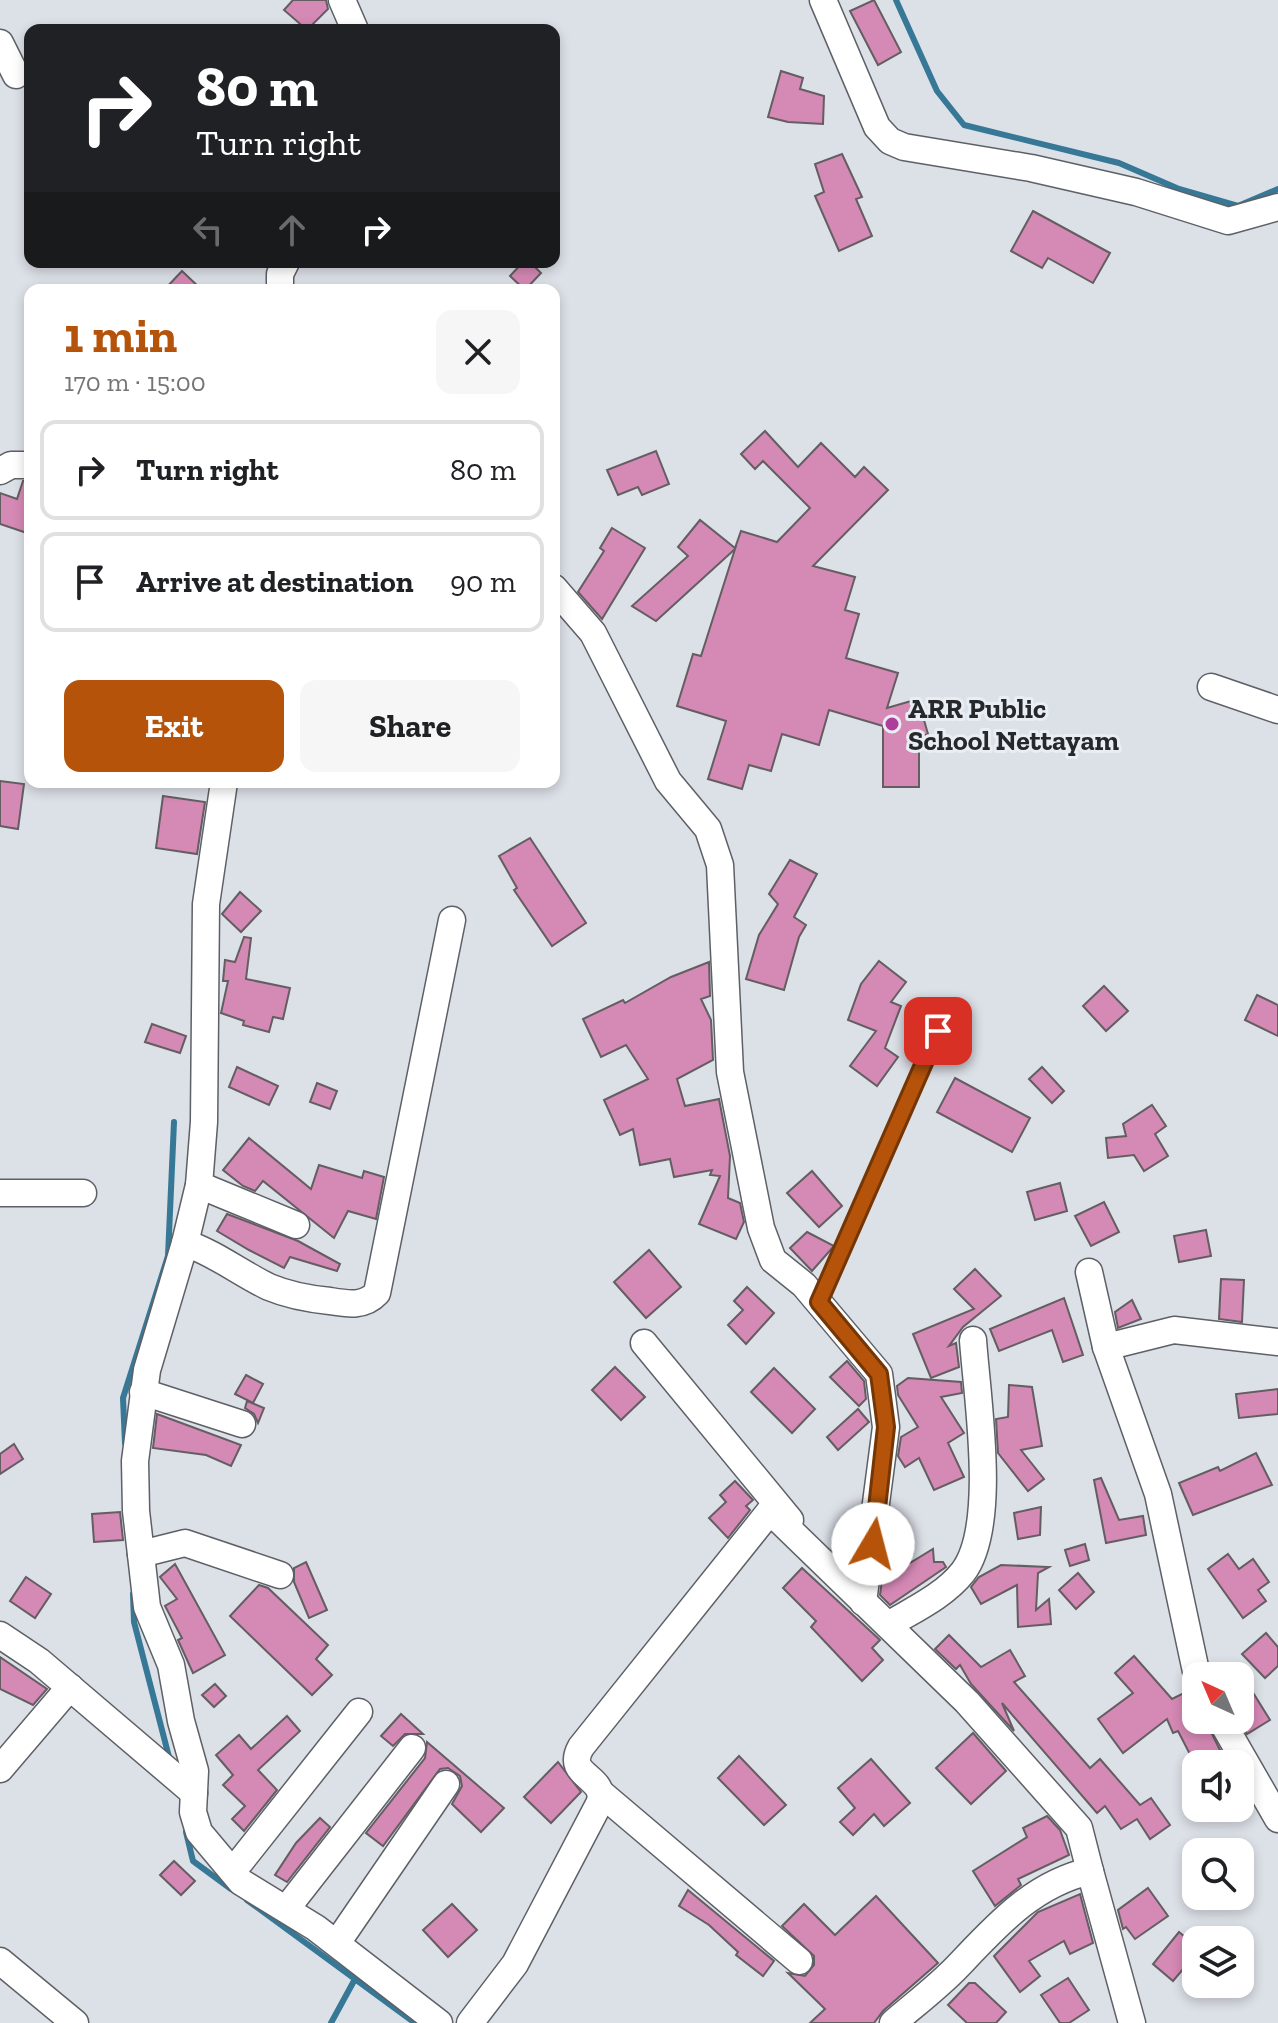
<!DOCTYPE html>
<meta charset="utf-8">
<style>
:root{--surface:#fff;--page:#f6f6f6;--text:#202124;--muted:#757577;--line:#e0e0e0;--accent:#b45309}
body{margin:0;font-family:"Zilla Slab",serif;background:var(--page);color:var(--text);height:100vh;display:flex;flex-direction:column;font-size:30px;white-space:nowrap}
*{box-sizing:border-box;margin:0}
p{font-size:26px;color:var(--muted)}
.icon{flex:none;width:44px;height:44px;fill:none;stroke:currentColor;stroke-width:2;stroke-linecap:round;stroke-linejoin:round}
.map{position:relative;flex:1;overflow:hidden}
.sheet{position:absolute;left:24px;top:284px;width:536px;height:504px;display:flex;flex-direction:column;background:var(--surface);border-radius:16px;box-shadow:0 4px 12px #0003}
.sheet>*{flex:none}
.guide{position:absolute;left:24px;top:24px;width:536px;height:244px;border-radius:16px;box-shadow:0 4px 12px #0003;background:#202124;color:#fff;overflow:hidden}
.needle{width:52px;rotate:316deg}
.fabs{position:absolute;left:1182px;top:1662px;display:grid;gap:16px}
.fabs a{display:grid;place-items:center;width:72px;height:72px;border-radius:16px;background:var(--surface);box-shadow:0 4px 12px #0003;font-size:40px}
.pin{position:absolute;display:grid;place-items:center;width:68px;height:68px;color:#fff;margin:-34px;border-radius:16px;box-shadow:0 4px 12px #0006}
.me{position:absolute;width:88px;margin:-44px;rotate:8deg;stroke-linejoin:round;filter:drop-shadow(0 0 6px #0008)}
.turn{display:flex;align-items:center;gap:28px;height:168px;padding:0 40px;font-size:36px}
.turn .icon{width:104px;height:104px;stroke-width:2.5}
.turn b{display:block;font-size:56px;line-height:68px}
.lanes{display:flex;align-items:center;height:76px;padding:0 40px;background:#0003;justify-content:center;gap:40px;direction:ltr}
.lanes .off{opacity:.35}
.round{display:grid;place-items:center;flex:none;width:84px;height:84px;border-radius:16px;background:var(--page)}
.summary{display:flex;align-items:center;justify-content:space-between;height:136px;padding:0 40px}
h1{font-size:48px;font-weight:700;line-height:60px;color:var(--accent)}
.button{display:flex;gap:16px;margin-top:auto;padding:16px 40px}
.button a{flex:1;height:92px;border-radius:16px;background:var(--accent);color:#fff;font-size:32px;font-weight:700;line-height:92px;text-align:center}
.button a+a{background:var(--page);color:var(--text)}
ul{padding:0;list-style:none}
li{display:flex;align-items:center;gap:24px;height:100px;margin:0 16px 12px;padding:0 24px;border:4px solid var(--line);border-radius:16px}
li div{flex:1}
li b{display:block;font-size:30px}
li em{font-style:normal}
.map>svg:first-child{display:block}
</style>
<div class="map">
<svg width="1278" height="2023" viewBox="0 0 1278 2023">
<rect width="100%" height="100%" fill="#dce0e7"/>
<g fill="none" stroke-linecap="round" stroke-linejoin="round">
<!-- stream -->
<g stroke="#367896" stroke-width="6">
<path d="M896,0l41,91 27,34 155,38 60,26 59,17 40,-17"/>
<path d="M125,1443l-2,-45 45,-142 6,-134"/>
<path d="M133,1594l1,28 35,135"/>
<path d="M186,1832l7,29 38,28"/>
<path d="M247,1900l168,123"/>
<path d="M331,2023l24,-44"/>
</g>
</g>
<!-- building -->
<g fill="#d589b5" stroke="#645d61" stroke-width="2">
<path d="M293,0h33l2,9 -21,21 -23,-20z"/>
<path d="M874,0l27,52 -23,13 -28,-54z"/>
<path d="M781,71l22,7 -3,11 24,7 -1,28 -35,-2 -20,-5z"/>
<path d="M842,154l20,43 -6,2 16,37 -33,15 -24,-55 9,-4 -9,-28z"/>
<path d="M1033,211l77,42 -17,30 -45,-25 -6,10 -31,-17z"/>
<path d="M523,262h7l11,11 -16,17 -15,-14z"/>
<path d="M182,271l20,19h-38z"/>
<path d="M765,431l33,36 23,-24 34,34 9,-10 24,23 -75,76 42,11 -10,33 14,4 -13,44 52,15 -11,35 31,-9 10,35 -9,3v50h-36v-61l-54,-16 -10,35 -37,-11 -11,37 -22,-6 -7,24 -34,-10 18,-58 -49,-15 16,-52 8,2 34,-107 -79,72 -24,-15 56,-50 -10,-9 22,-27 35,28 6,-17 36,11 33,-34 -47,-47 -8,8 -14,-15z"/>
<path d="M656,451l13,33 -27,11 -4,-8 -20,8 -11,-25z"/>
<path d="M23,481h7v53l-30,-10v-31l17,6z"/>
<path d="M612,528l33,20 -43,71 -24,-27 26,-41 -4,-3z"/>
<path d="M0,781l24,3 -6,45 -18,-3z"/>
<path d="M163,796l42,6 -8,52 -41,-6z"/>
<path d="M530,838l56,85 -34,23 -38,-56 3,-2 -18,-32z"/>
<path d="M790,860l27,14 -23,43 12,8 -7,12 -15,53 -38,-11 13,-44 19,-31 -9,-10z"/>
<path d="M240,892l21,19 -20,21 -19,-18z"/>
<path d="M244,937l7,1 -5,41 44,9 -7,31 -10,-2 -4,15 -26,-7 1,-4 -23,-8 7,-32h-5l2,-21 10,2z"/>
<path d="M879,961l27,21 -15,20 10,4 -16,42 13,9 -21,29 -27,-20 26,-35 -28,-11 13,-36z"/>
<path d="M709,962l1,34 -9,3 10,21 2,40 -36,19 8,27 34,-7 11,57 -2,42 12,5 4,19 -8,17 -37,-15 21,-48 -10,-1 2,-5 -38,7 -4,-18 -30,6 -7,-36 -13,6 -16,-35 44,-21 -22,-34 -25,12 -18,-38 40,-19 2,3 46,-26z"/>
<path d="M1104,986l24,25 -22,20 -23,-25z"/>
<path d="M1257,995l21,10v31l-33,-16z"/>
<path d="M152,1024l34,12 -6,17 -35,-11z"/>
<path d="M237,1067l41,19 -9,19 -40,-18z"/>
<path d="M1042,1067l22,24 -12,12 -23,-24z"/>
<path d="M955,1078l75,40 -18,34 -75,-40z"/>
<path d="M317,1083l20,8 -7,18 -20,-7z"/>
<path d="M1152,1105l14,21 -11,8 13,22 -24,15 -10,-16 -26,3 -2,-20 20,-2 -3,-12z"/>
<path d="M249,1138l62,51 8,-24 43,13 2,-7 20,6 -8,42 -28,-8 -14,27 -71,-57 -8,10 -12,-5 -20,-16z"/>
<path d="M812,1171l30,35 -23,21 -32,-34z"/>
<path d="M1060,1183l7,28 -32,9 -8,-28z"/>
<path d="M1104,1202l15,30 -28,14 -16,-30z"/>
<path d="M227,1214l71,27 42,23 -3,7 -47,-14 -6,11 -35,-18 -32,-19z"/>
<path d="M1206,1230l5,26 -32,6 -5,-26z"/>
<path d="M807,1232l27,14 -22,25 -22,-23z"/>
<path d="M649,1250l32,37 -35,31 -32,-36z"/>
<path d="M975,1269l26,27 -38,31 -14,19 7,-3 3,24 -28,11 -18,-44 61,-25 -20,-20z"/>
<path d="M1221,1279l23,1 -2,42 -23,-3z"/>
<path d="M747,1287l27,26 -28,31 -18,-19 15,-15 -9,-9z"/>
<path d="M1064,1298l19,57 -20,7 -11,-32 -53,21 -9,-22z"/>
<path d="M1132,1300l9,19 -23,9 -3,-16z"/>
<path d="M847,1361l17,20 2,18 -7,7 -29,-29z"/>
<path d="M615,1367l30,30 -24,23 -29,-30z"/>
<path d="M774,1368l41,41 -23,24 -41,-41z"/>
<path d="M246,1375l17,9 -10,19 -18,-9z"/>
<path d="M908,1378l53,4 1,11 -21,4 23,36 -16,10 16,34 -30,13 -15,-32 -14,9 -7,-11 3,-19 17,-10 -20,-32 -1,-9z"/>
<path d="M1009,1385l23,2 10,59 -21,4 23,29 -16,12 -30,-38 -2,-34 12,-2z"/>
<path d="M1278,1389v25l-39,4 -3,-24z"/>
<path d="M247,1401l17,7 -6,15 -4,-9 -9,-6z"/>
<path d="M858,1409l11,13 -31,28 -11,-13z"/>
<path d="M157,1414l84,31 -10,21 -25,-11 -53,-7z"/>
<path d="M14,1444l9,15 -23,15v-20z"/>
<path d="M1256,1453l16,32 -79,30 -14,-32 39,-16 2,4z"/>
<path d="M1101,1478l18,42 24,-4 3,19 -40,8 -12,-63z"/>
<path d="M735,1481l18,19 -7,6 4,4 -22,28 -19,-20 17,-16 -6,-7z"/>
<path d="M1041,1507l-1,28 -22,4 -4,-26z"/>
<path d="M120,1512l3,28 -29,2 -2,-28z"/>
<path d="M1085,1544l4,16 -19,6 -5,-16z"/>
<path d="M933,1549l1,13h9l3,5 -56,38 -10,-10 2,-15z"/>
<path d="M1228,1554l11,15 14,-10 16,23 -11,8 8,11 -23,17 -35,-49z"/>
<path d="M306,1562l21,48 -18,8 -15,-36v-14z"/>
<path d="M175,1564l50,91 -32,18 -15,-33 4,-2 -17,-32 12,-7 -17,-22z"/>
<path d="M1001,1565l48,2 -11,6 -2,37 13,-11 2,25 -33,3 -1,-42 -36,19 -10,-17 8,-10z"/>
<path d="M802,1568l78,72 -8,8 11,12 -21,21 -51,-54 5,-6 -33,-33z"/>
<path d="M1078,1573l16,19 -18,17 -17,-19z"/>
<path d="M26,1577l25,17 -16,24 -25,-17z"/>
<path d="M259,1585l9,3 60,57 -12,14 16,16 -20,20 -82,-79z"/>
<path d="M1266,1633l12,14v19l-13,12 -23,-24z"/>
<path d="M949,1635l32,32 29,-17 15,26 -11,6 76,86 10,-9 40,46 11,-7 19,27 -20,14 -13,-20 -16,10 -16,-23 -8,7 -95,-110 12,28 -43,-47 -11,-19 -4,4 -21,-20z"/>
<path d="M1134,1656l38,43 16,-8 8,17v12h9l15,30 -6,4 7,10h-26l-17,-33 -5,2 -6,-14 -44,34 -25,-34 35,-26 -18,-20z"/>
<path d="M0,1657l47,32 -14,16 -33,-16z"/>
<path d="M215,1684l11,12 -12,11 -12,-12z"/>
<path d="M1252,1691l18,29 -23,14 -8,-14 1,-22z"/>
<path d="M401,1714l22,20h-18l-12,12 -12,-10z"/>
<path d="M287,1716l13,15 -42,39 19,20 -33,41 -12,-12 13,-13 -22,-21 10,-10 -17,-20 23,-20 12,14z"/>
<path d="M973,1733l33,38 -35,33 -35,-36z"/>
<path d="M427,1742l77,66 -23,24 -29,-28 10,-18 -2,-10 -12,-8 -8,1 -57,77 -17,-13 59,-75z"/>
<path d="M739,1756l47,49 -22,20 -46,-47z"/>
<path d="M871,1759l39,44 -26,23 -10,-12 -21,21 -13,-13 15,-14 -17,-20z"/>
<path d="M558,1762l23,30 -30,31 -27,-26z"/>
<path d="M1047,1816l13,14 9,25 -51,24 3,6 -26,21 -22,-35 54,-34 -4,-9z"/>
<path d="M320,1818l10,9 -43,55 -12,-7 21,-32z"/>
<path d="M174,1861l21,20 -14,14 -21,-20z"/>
<path d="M1148,1888l20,28 -33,23 -9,-12 -3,2 -5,-19z"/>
<path d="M688,1890l86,71 -11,15 -27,-21 2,-3 -29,-27 -30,-19z"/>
<path d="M1080,1894l13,49 -23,11 -6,-13 -35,20 11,15 -20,16 -26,-36 44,-44z"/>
<path d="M876,1896l62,67 -55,48 -9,12h-64l15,-14 -37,-36 17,3 9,-11v-9l-32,-30 22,-22 31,31z"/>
<path d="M452,1904l25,26 -29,27 -25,-27z"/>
<path d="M1179,1932l17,14v8l-23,27 -20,-17z"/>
<path d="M1068,1978l21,32 -20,13h-9l-19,-28z"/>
<path d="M969,1983h6l31,29 -10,11h-29l-19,-18z"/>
</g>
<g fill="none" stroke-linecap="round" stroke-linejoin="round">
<defs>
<path id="service" d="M819,1302l119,-271"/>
<g id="minor">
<path d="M342,0l13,30"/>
<path d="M823,0l54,127 13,14 14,6 127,21 105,24 92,29 50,-14"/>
<path d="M0,43l16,32"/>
<path d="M280,290v-16l6,-12"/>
<path d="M0,471l11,-6h19"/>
<path d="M554,588l39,45 75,148 40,48 12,36 10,207 31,156 12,32 31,25 75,89 7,53 -23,175"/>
<path d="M1211,687l67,23"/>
<path d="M199,1185l97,40"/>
<path d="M0,1193h83"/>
<path d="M185,1243l14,-58 5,-63 2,-218 18,-122"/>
<path d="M1089,1272l17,75 52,147 39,182"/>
<path d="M644,1343l146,177"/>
<path d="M1106,1347l68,-17 104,12"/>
<path d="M143,1392l99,32"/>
<path d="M141,1554l44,-11 95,32"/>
<path d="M888,1625c25,-15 56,-29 75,-53 35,-46 14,-174 10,-232"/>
<path d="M0,1635l39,26 155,132"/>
<path d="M1221,1720l57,99"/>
<path d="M0,1769l70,-82"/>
<path d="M602,1794l197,167"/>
<path d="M233,1871l126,-159"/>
<path d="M287,1908l125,-160"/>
<path d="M337,1943l109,-159"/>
<path d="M0,1961l75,62"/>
<path d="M439,2023l-123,-95 -75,-46 -42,-50 -6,-20 2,-41 -14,-50 -10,-56 -24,-58 -11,-96 -1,-50 12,-91 38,-127c30,10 55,30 84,44 19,8 41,12 61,14 18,3 34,6 47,-8l75,-373"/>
<path d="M470,2023l45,-59 85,-162c6,-27 -36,-25 -19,-55l189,-236 197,191 112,126 11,43"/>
<path d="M893,2023c22,-19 45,-36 65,-57 39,-41 75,-82 132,-95l42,152"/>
</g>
</defs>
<!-- service casing -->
<use href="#service" stroke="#5d6066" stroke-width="15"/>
<!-- minor casing -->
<use href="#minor" stroke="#5d6066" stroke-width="29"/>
<!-- service -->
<use href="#service" stroke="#fff" stroke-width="12"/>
<!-- minor -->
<use href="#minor" stroke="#fff" stroke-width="26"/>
</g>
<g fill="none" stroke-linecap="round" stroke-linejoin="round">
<defs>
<path id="route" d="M873,1544l13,-117 -7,-53 -60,-72 119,-271"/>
</defs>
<!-- route casing -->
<use href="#route" stroke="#753606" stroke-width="20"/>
<!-- route -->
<use href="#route" stroke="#b45309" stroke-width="14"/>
</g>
<!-- markers -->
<circle fill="#ae3e9b" stroke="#e9edf4" stroke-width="3" cx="892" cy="724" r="8"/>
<g text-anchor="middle" stroke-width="6" stroke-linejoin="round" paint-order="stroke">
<!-- poi labels -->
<g font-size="28" font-weight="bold" fill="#27282b" stroke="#e9edf4" text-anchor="start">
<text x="908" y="718">ARR Public<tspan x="908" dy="32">School Nettayam</tspan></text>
</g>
</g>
</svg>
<div class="fabs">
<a><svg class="needle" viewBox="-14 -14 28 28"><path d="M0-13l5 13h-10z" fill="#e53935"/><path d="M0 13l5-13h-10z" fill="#757577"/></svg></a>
<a><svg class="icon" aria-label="sound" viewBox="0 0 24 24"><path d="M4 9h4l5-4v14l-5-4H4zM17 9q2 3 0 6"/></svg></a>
<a><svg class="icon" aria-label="search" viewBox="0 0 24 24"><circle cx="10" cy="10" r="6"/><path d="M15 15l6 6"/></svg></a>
<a><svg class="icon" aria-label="layers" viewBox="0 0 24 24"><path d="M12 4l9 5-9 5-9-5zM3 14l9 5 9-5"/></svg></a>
</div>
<div class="pin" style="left:938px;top:1031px;background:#d93025"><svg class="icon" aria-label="arrive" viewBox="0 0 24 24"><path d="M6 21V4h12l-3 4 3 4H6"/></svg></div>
<svg class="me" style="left:873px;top:1544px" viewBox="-20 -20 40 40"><circle r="19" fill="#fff"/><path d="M0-13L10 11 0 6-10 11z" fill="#b45309"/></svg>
<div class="guide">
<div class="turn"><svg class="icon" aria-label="right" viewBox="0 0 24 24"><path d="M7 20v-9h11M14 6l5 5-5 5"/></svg><div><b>80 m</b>Turn right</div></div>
<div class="lanes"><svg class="icon off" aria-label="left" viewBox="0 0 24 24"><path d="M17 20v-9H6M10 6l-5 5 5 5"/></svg><svg class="icon off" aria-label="ahead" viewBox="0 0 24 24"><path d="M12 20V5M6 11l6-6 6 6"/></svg><svg class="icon" aria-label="right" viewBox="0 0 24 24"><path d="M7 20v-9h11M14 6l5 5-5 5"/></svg></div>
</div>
<section class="sheet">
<div class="summary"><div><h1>1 min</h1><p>170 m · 15:00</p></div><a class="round"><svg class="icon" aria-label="close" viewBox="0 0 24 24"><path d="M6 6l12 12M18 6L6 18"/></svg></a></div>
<ul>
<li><svg class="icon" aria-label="right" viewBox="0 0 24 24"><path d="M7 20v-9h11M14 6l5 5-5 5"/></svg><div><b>Turn right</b></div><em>80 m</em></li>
<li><svg class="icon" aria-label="arrive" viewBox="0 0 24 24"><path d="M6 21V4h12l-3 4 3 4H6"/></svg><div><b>Arrive at destination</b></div><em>90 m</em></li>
</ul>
<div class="button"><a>Exit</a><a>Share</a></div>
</section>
</div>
